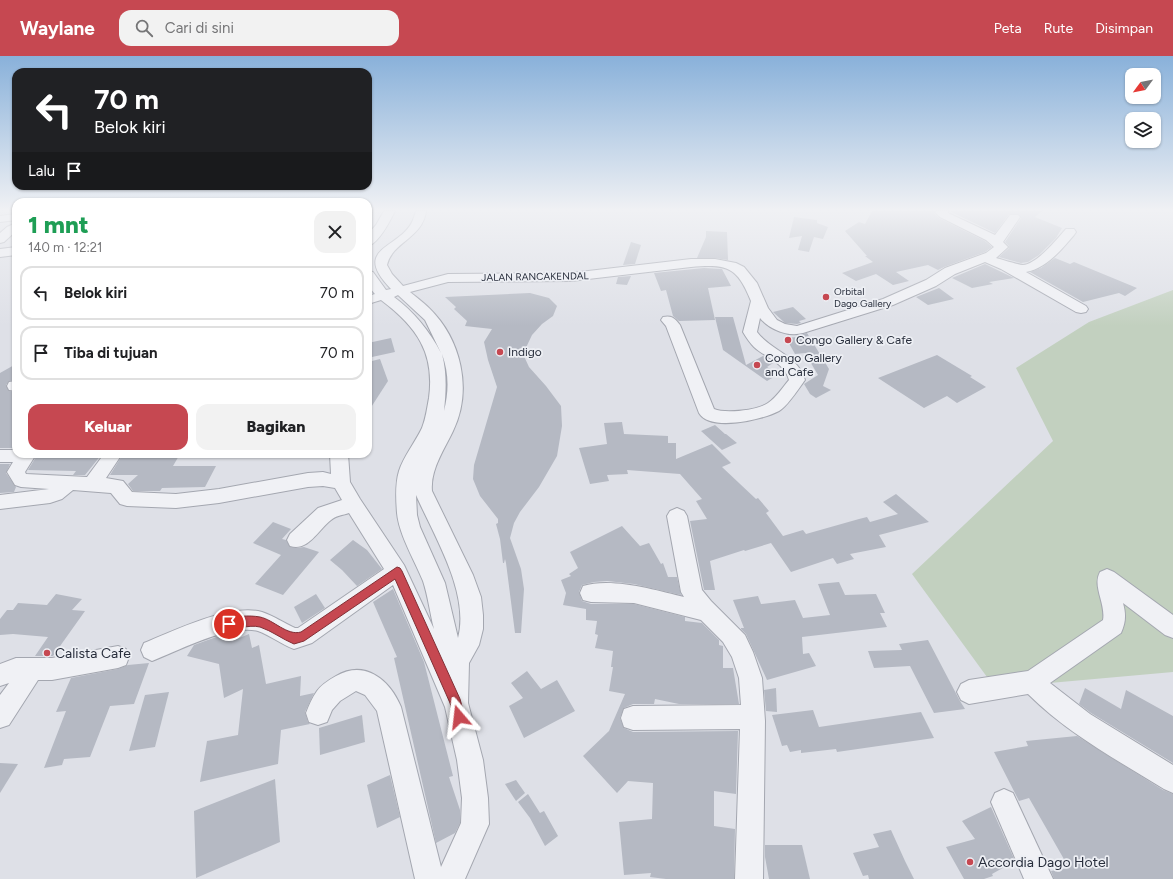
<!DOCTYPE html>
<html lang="id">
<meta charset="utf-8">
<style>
:root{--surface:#fff;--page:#f2f2f2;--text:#202124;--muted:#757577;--line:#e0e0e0;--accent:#c64851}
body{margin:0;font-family:Figtree,sans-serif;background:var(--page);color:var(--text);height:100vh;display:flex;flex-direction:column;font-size:15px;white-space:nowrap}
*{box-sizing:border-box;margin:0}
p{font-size:13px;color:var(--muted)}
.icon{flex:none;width:22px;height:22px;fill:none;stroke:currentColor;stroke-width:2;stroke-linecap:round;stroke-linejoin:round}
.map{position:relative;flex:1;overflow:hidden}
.sheet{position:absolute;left:12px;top:142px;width:360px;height:260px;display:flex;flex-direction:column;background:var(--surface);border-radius:12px;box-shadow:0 1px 3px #0004}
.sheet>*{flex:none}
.guide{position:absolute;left:12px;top:12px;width:360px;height:122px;border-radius:12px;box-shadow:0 1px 3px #0004;background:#202124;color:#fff;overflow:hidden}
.needle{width:26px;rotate:238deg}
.buttons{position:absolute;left:1125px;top:12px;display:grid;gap:8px}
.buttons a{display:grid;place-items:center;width:36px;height:36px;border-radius:8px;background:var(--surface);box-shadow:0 1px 3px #0004;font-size:20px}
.pin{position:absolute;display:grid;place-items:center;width:34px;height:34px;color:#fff;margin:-17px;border:2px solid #fff;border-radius:50%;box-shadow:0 1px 4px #0007}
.me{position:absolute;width:44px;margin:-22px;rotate:343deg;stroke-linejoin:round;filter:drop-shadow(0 0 3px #0008)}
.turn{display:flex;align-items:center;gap:14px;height:84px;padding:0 16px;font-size:18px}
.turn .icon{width:52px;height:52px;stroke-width:2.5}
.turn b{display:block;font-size:28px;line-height:34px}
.then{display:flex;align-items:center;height:38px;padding:0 16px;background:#0003;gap:8px;font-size:15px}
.round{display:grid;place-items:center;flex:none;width:42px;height:42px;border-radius:12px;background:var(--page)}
.head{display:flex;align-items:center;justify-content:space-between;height:68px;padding:0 16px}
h1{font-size:24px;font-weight:800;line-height:30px;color:#1e9e55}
.button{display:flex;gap:8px;margin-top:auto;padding:8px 16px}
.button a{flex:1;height:46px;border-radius:12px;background:var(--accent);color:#fff;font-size:16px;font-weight:800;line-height:46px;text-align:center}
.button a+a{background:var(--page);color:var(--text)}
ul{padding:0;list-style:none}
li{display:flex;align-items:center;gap:12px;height:54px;margin:0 8px 6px;padding:0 8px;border:2px solid var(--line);border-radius:12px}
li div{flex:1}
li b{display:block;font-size:15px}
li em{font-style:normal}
header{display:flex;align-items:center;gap:24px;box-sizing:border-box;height:56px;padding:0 20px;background:var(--accent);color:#fff}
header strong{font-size:19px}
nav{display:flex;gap:22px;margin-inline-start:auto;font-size:14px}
.search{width:280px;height:36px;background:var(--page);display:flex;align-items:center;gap:10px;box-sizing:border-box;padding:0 14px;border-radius:12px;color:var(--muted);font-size:15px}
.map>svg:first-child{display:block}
</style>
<header>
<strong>Waylane</strong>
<div class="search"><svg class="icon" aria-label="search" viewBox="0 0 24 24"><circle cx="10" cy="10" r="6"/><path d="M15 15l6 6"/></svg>Cari di sini</div>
<nav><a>Peta</a><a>Rute</a><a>Disimpan</a></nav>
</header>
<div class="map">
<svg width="1173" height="823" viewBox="0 0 1173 823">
<rect width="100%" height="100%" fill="#dee0e7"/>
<!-- green -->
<path fill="#c2d0bf" d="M1173,234v382l-178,16 -83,-114 141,-133 -37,-73 73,-46z"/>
<!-- building -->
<g fill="#b5b9c3">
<path d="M872,155h62v2l5,5 46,23 7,6 -7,5 -41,15 -6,3 -10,-5 -32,7 13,9 -16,4 -17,-11 -20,7 -14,-8 31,-11 -8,-6h2l-22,-25 14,-9 6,2z"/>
<path d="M949,155h93l-7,6 27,11 -6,10 -17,17 -11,7 -7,1 -22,-6 10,-9v-2l-4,-4 16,-24 -2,-4h-10l-14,19z"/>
<path d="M794,161l23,3v3l11,4 -5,12 -9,-2 -5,15 -11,-2 4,-14 -13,2z"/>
<path d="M706,175l21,1 1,28 -13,-2h-18l9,-21z"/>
<path d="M631,186l10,3 -6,19 -12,1z"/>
<path d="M1055,202l15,6 4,-2 63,26 -12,8 -6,-3 -36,9 -53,-30 11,-4z"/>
<path d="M985,208l29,14 -25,4 4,2 -21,4 -20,-10z"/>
<path d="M704,212l18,1 9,17 -23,2 7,32 -36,1 -6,-5 -7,-26 -5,1 -7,-18z"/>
<path d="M631,220l-4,9 -11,-1 2,-7z"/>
<path d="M939,232l15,11 -26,6 -12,-8z"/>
<path d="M530,237l19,5 8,8 -4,10 -11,8 -10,11 -9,19 6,13 17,19 15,20 1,20 -5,30 -18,31 -19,25 -6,11 -4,15 11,31 3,20 -3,44h-6l-9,-70 -1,-4 -1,4h-1l-3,-24 -4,-15 2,-1v-4l-18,-23 -7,-17 1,-14 23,-78 -9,-27 -4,-18 8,-13 -27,-3 2,-5 -13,-12 2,-2 -11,-10z"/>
<path d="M793,251l13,12 -7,2 2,2 -4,1 -12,-1 -12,-11z"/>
<path d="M715,261h18l13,48 17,-9 10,7 -6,4 12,7 -12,7 -44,-31z"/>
<path d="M807,277l22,36 -6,17 8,4 -15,8 -6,-4 -6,-10 14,-9 -13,-22 -10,1 -9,-16 12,-1 -2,-1z"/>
<path d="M391,282l4,14 -23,5 -4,-14z"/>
<path d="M937,299l35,21 -2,1 16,10 -29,16 -10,-7 -23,12 -46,-30z"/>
<path d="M380,303l8,22 -20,31v-50z"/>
<path d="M16,308v16l-7,1 -3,4 3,6 7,1v56h-16v-75z"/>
<path d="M622,366l2,12 44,2v7h8v16l36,-15 19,19 -9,4 34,32 2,-1 11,13 -3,2 17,23 20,-6 3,4 53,-15 8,-2 3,5 28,-8 -15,-12 13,-8 33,28 -50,13 7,12 -36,7 4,5 -17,5 -4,-6 -42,14 -20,-29 -26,8 -1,-1 -34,11 5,29h-11l-14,-69 17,-2 -11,-18 6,-2 -22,-25 -53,-4 1,4 -21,1 2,6 -19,3 -11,-36 28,-4 -3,-21z"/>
<path d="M715,369l10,9h1l11,9 -15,7 -21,-19z"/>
<path d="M36,398h66l-17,21h-12l3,-4 -48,-1 8,-13z"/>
<path d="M123,398h57l-7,12h43l-11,21 -43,1 -2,3h-27l-5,-7 10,-9h-28z"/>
<path d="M0,408h10l-4,9 10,14 -2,5 -14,1z"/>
<path d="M273,466l18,7 -9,10 4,1 4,7 7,1 7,-1 15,5 -36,43 -28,-11 26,-29 -28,-12z"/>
<path d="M622,470l18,20 9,-3 12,21 2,-1 5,14h9l4,18 -47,-11 -27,-3 -13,1 -12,3 -3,7 3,9 9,3h43l51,13v4l17,2 17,17v5l4,1v22h10l6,36h-60l-24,-5 -1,5h-21l-9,4 -4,10 4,10 9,4 105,-1 -2,63 -22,-3v35l21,3 -1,50h-68l-16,-2 1,-4 -27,2 -5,-53 33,-3 1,-36 -25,-2 -11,12 -34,-37 26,-25 16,-37 -16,-3 4,-24h-2l2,-16 -18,-3 3,-13 -3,-1 2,-13 -11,-1v-11l-23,-4 3,-12 -5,-13 10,-4 -2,-2 9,-6 -8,-16z"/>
<path d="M353,484l14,10 15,19 -25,17 -15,-16 -12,-10z"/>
<path d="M839,526l6,13 31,-1 9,19h-5l7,14 -85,10 1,17 6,-1 7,13 -49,14 -21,-46 -5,-5v-1h3l-11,-28 25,-4 3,8 34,-4 8,18 27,-3 -12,-31z"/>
<path d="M393,533l31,73 29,114 -4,1 11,33v13l-5,10 -19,10 -42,-185 3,-1 -24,-55z"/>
<path d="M56,538l26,5 -10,11 13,1 -32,45h-18l13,-19 -35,-3 -13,1v-16l7,-9h6l5,-7 29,2z"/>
<path d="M316,538l9,14 -23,15 -8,-16z"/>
<path d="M249,578l3,14 7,-3 7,39 35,-8 -1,20 14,-3 -9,19 3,10 2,2 -29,6 -3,34 -78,18 7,-41 31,-6 5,-46 -19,9 -5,-34 -32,-8 7,-11 11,-4 17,-6 15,4z"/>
<path d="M928,584l32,61 5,8 -31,4 -24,-47 -36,2 -6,-17 34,-1 -3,-6z"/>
<path d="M149,607l-15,41 -24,2 -20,51 -26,2 -2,6 -18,3 22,-57 -10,1 15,-34 47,-9 10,-4z"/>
<path d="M527,615l14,18 16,-9 18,31 -51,27 -15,-32 14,-8 -12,-15z"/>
<path d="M776,632l1,24 -11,-1 -2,-21z"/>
<path d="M1085,632l36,21 5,-19 47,26v47l-82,-50 -12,-9z"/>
<path d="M169,636l-14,55 -26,4 16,-56z"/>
<path d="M813,654l6,17 102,-15 13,26 -97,14 -1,-3 -35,4v-3l-11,2 -3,-7 -5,1 -10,-31z"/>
<path d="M362,659l3,27 -45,13 -1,-27z"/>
<path d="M1077,680l86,54 10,4v85h-119l-3,-8 18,-3 -40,-70 -10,3 -25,-49 34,-6 -2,-5z"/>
<path d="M0,707l18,1 -18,29z"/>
<path d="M390,719l10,42 -23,11 -10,-43z"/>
<path d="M275,723l5,63 -84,36 -2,-67z"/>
<path d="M516,724l9,13 -9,8 -11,-17z"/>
<path d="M528,738l12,19 4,-2 14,25 -13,10 -15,-28 -12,-16z"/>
<path d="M991,751l24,54 -23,13 1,2 -9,3h-20l-18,-32 29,-8 -13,-18z"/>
<path d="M891,774l14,31 9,18h-45l-1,-4 -5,1 -10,-23 26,-6 -6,-13z"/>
<path d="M765,789h37l8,34h-41l-4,-22z"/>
</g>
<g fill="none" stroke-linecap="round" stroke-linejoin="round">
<defs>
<g id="minor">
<path d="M384,155h11c-5,10 -16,32 -27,35v-12l8,-9z"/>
<path d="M416,155h10c-3,27 -34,31 -39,54l5,9 11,12 45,-12 123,-1 120,-14h24l21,4 8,4 13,16 11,25 9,12 8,4 12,2 86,-27 43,-19 19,-12 41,-15 8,-6 -8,-7 -46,-23 -5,-5 1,-1h12v2l47,22 15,-20h8l2,2 -17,25 5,5 -12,11c4,1 23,7 27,7 14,-1 33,-25 43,-36h8l2,3 -2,3c-13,15 -27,33 -48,37l60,34 2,3 -2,3 -5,1 -5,-1 -75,-43 -16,-7 -30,12 -19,12 -43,19 -90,28c-15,4 -33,-3 -43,-15l-3,14c14,19 41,23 48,48 -6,8 -18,27 -26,31 -17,9 -69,21 -80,2l-33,-87 -5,-6 2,-3c8,-2 12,1 17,8l34,84c12,5 44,1 54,-6 8,-5 15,-16 21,-23 -4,-17 -23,-22 -35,-33 -4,-4 -8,-10 -11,-15l8,-31c-14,-34 -23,-37 -60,-34l-120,14 -123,1 -38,10c6,5 13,10 19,16 32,31 44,82 24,123 -9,19 -23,39 -21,60l41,84 8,22 2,18v14l-4,16 -10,18 -1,40 15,57 5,38 1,26 -24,55h-50l-38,-168 -12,-16 -9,-4 -16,10 -8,9 -5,12 -9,3 -9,-3 -3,-9c3,-8 6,-15 11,-22 5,-7 12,-11 19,-15 29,-17 54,4 65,31l40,160 20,-44 1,-25 -5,-38 -12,-53 -52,-122 -81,58 -18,6c-12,-4 -24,-14 -36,-18 -29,-7 -78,19 -106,30l-8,-4 -3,-7 3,-7c30,-12 86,-40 118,-31 12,4 22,11 33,16h3l86,-59 -35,-56c-6,2 -14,3 -18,7 -13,10 -23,32 -41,26l-3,-6 3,-6 28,-26 24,-8 -7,-12 -12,-2 -15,1 -89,16 -43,5 -49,-2 -7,-2 -9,-11 -38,-3 -11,9 -12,4 -50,6v-14l49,-6 -28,-2 -6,-2 -8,-13 6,-10h-13v-12h16v4h18l1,2 -10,16 1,2 61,3 17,-23h18l-16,24 17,3 9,11 44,2 43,-5 89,-16 15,-1 8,2 -1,-20h18l2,28 10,17 44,66 30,64c-4,-16 -6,-33 -11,-48 -8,-20 -24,-46 -26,-68 -1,-13 -2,-29 2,-42 4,-14 17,-30 23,-43 4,-10 5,-20 7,-30 6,-45 -12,-71 -48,-98l-13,4v-8l7,-2 -7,-8v-15l5,1 13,18 5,-1c-41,-42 10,-40 22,-69 1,-3 2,-6 3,-9zM398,239l27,25 16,33c-12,-23 -27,-41 -47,-56zM442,298c7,19 7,37 2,57 2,-19 3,-38 -2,-57zM416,439c18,41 54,98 42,143l-13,-55 -25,-56 -3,-12z"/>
<path d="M16,158v6l-16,2v-6z"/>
<path d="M16,167v8l-12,11 -4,1v-10l7,-6z"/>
<path d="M16,191v8l-16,2v-8z"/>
<path d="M15,325l1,10 -7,-1 -2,-4 2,-4z"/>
<path d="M677,452l7,3 3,5 15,74 9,11 34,34 8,17 9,26 3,43 -2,158h-28l5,-150 -107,1 -9,-3 -3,-9 3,-9 9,-3 108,-1 -2,-27 -7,-21 -9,-15 -22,-22 -67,-17 -43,-1 -8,-2 -3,-7 3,-7c28,-9 73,4 101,11l-3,-5 -14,-76 3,-5z"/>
<path d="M1107,513l7,3 59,43v23l-8,-3 -42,-32c3,11 3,19 -2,30l-71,50 40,31 83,51v28l-9,-4c-47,-29 -97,-56 -136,-95l-59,10 -8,-4 -4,-8 4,-8 8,-4 59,-9 75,-51c3,-16 -11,-34 -3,-48z"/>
<path d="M118,590l8,3 3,8 -3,8 -8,3 -66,12h-14l-29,45 -9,3v-33l9,-12 -9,3v-22l16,-6h36z"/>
<path d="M1004,733l9,4 40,86h-29l-33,-77 4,-9z"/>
</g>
</defs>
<!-- minor casing -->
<use href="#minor" stroke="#a4a7b0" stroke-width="2"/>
<!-- minor -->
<use href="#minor" fill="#f0f1f5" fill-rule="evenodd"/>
</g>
<!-- sky -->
<linearGradient id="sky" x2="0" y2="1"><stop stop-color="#89b1da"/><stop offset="0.57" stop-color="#f0f1f4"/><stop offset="1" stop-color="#f0f1f4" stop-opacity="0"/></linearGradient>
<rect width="1173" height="270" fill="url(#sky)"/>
<!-- route -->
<path fill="#c64851" stroke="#812f35" d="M397,511l3,1 2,3 58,128 5,18 -2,4 -4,2 -4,-2 -5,-18 -55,-124 -91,62 -10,3c-12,-5 -22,-13 -34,-17 -12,-3 -25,4 -35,0l-2,-3 2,-4c10,-4 24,-5 35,-3 14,3 27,19 41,15z"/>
<!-- markers -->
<g fill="#c64851" stroke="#edeff4" stroke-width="1.5">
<circle cx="826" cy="241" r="4"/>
<circle cx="788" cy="284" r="4"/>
<circle cx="500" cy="296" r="4"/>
<circle cx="757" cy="309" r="4"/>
<circle cx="47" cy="597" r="4"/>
<circle cx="970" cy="806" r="4"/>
</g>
<g text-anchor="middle" stroke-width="3.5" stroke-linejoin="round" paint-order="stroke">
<!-- far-street labels -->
<g font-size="10" fill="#282e3c" stroke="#edeff4">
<text transform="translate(535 220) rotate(-1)" y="4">JALAN RANCAKENDAL</text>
</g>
<!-- far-poi labels -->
<g font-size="10" fill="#282e3c" stroke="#edeff4" text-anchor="start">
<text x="834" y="239">Orbital<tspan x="834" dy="12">Dago Gallery</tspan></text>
</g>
<!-- poi labels -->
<g font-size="12" fill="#282e3c" stroke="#edeff4" text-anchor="start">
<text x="796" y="288">Congo Gallery &amp; Cafe</text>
<text x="508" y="300">Indigo</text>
<text x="765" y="306">Congo Gallery<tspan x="765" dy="14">and Cafe</tspan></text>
</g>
<!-- near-poi labels -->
<g font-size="14" fill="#282e3c" stroke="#edeff4" text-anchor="start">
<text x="55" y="602">Calista Cafe</text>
<text x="978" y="811">Accordia Dago Hotel</text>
</g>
</g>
</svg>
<div class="buttons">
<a><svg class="needle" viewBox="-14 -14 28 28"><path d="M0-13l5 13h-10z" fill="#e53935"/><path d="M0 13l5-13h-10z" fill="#757577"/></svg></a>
<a><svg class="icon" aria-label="layers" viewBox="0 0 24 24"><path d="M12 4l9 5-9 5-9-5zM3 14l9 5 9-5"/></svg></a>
</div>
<div class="pin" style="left:229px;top:568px;background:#d93025"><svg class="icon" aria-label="arrive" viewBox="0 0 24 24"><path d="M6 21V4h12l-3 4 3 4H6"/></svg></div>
<svg class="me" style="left:459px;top:661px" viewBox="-20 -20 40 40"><path d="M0-17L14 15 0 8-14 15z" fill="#c64851" stroke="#fff" stroke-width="4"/></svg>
<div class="guide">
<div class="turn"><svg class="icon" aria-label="left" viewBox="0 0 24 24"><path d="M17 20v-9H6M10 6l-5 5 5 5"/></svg><div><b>70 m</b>Belok kiri</div></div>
<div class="then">Lalu<svg class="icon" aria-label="arrive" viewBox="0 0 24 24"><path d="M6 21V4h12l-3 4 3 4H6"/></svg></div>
</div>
<section class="sheet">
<div class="head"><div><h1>1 mnt</h1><p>140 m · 12:21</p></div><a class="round"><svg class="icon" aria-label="close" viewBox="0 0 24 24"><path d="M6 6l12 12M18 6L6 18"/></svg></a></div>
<ul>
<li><svg class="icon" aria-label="left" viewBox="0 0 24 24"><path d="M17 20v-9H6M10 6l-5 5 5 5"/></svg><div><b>Belok kiri</b></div><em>70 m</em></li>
<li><svg class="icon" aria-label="arrive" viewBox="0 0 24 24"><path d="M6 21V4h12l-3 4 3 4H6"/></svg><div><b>Tiba di tujuan</b></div><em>70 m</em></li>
</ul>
<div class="button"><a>Keluar</a><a>Bagikan</a></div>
</section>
</div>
